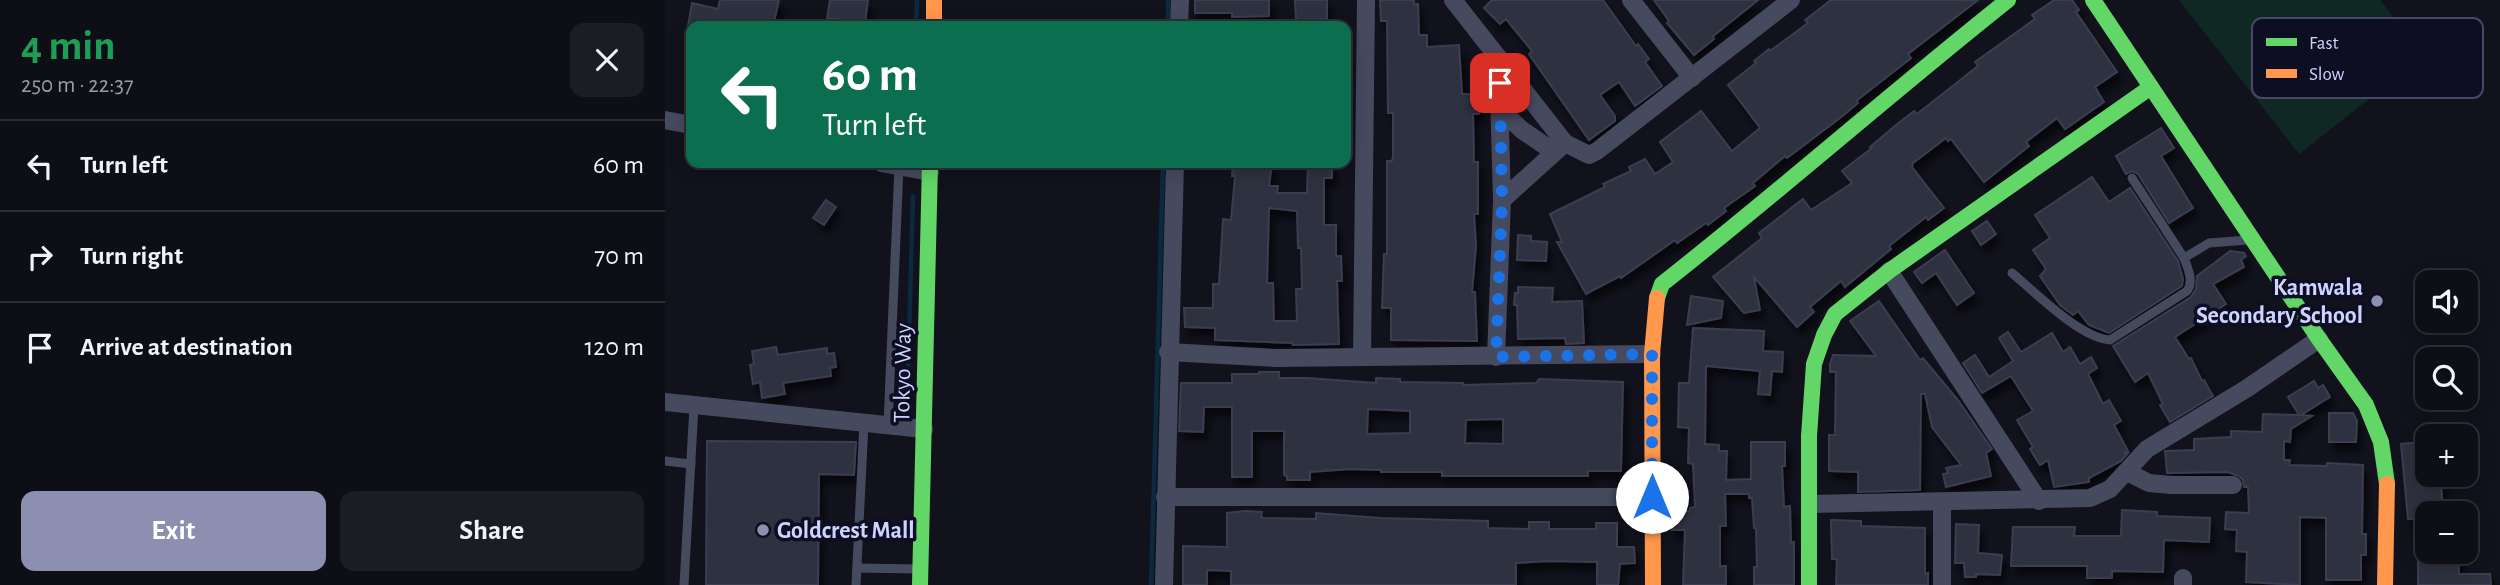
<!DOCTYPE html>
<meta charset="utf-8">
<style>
:root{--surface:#0e0e16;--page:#1c1c23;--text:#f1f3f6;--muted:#9b9ca1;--line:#2e2e35;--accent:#8c8fb0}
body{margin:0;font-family:"Alegreya Sans",sans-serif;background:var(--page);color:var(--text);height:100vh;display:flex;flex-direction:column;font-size:26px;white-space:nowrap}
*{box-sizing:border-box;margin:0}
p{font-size:23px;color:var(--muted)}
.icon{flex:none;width:38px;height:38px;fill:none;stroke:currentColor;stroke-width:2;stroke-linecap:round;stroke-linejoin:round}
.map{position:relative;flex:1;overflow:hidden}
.sheet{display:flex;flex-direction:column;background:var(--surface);width:665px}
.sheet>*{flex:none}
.top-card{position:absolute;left:21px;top:21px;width:665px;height:147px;border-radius:14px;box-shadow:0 4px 18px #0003,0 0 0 2px var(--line);background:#0b6e4f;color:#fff;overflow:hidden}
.tools{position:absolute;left:1750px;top:270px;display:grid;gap:14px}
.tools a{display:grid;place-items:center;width:63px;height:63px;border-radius:14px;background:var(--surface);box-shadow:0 4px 18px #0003,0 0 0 2px var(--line);font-size:35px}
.pin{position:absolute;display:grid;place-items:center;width:60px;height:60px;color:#fff;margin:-30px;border-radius:14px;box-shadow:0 4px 10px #0006}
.me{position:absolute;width:77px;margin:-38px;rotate:0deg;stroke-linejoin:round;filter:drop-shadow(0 0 5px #0008)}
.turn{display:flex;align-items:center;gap:24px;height:147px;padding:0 21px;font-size:32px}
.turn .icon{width:91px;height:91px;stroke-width:2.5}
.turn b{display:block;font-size:49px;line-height:60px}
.round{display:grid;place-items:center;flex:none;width:74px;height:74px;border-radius:14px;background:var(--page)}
.overview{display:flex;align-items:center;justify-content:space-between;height:119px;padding:0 21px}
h1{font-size:42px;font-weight:700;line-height:52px;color:#1e9e55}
.action{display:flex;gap:14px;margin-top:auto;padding:14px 21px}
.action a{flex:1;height:80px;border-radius:14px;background:var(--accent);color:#fff;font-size:28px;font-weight:700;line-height:80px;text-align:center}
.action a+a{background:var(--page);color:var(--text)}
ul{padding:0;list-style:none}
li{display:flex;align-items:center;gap:21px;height:91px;padding:0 21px;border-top:2px solid var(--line)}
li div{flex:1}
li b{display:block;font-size:26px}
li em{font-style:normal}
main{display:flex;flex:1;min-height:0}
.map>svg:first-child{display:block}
</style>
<main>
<section class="sheet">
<div class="overview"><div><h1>4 min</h1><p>250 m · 22:37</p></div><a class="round"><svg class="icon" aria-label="close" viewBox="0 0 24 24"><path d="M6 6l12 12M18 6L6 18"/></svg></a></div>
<ul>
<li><svg class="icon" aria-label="left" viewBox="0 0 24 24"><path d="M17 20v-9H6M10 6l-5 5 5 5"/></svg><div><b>Turn left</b></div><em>60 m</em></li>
<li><svg class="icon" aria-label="right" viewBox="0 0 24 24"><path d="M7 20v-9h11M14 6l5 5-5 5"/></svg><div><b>Turn right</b></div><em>70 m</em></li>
<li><svg class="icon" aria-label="arrive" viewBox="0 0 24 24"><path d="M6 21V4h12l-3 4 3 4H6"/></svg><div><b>Arrive at destination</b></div><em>120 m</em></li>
</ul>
<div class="action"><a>Exit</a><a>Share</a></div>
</section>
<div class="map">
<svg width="1835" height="585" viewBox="0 0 1835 585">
<defs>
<filter id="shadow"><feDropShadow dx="4.5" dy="8" stdDeviation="3.5" flood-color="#0009"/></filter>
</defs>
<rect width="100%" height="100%" fill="#12121d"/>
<!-- park -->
<path fill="#0f2824" d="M1514,0h201l44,56 -125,98z"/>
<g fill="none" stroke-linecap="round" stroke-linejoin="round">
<!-- stream -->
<g stroke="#0b2a40" stroke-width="4.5">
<path d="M251,26l1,-26"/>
<path d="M503,26v-26"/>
<path d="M242,407l6,-211"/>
<path d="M486,585l12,-422"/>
</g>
</g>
<!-- building -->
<g fill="#2f3040" stroke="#3b3d51" stroke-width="2" fill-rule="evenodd" filter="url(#shadow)">
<path d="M55,0h59l-6,26h-85l4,-23 26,6z"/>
<path d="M165,0h38l-3,23 -38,-5z"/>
<path d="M530,0h74v16l-37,1v-4h-37z"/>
<path d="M630,0h32v19l-31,1z"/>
<path d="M715,0h34v4h4l1,31h8v12l32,-2 3,49h16l1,20h-6l1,48h4v52h-4l2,32 -4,46h3l2,49 -86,-1v-32h-9l2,-54h3v-93h5l1,-5v-43h-5l-1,-92h-6z"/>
<path d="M827,0h111l33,46 2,-2 11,15 -4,3 17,24 -27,20 -16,-24 -19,13 15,21v5l-26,19 -60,-86 3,-3 -26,-32 -6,5 -16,-16z"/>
<path d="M989,0h104l-46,37 2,2 -20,16 -27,-32 2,-2z"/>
<path d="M1166,0h147l-70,54 3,4 -55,43 2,2 -18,15 -53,40 -2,-2 -32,27 2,3 -31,22 2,3 -18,14 -2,-2 -29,20 -2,-3 -54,38 -1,-2 -34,18 -29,-52h5l-12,-28 55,-27 -2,-3 28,-13 -2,-4 16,-8 10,15 18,-12 -13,-20 41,-31 31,40 28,-23 -32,-43 28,-22 -2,-2 15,-12 1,2 38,-28 -3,-3z"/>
<path d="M1389,0h18l7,10 -3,2 41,60 -22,15 9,15 -39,27 -8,-11 -31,24 3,4 -45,36 -33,-43 -3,2 -2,-3 -33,25 -1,4 32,41 -16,12 -2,-3 -37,29 2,3 -46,38 -4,-6 -31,26 4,5 -17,15 -43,-50 6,33 -16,3 -31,-36 49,-39 -3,-5 44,-34 8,11 41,-27 -10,-12 30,-23 -2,-1 26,-22 18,-14 3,3 61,-48 -3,-4 60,-43 -3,-4z"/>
<path d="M1496,128l13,20 -13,8 32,52 -24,15 -31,-49 -6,-3 -6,3 -10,-18z"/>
<path d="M568,163h39l-3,23h9l-1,7h30l1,-30h24v15h-8v47h12v31h5l1,25h-5l2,63 -46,1 -1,-2 -77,-3v-12l-30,-1 -1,-19h29v-24h6l4,-65 8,1 4,-44h-3zM604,208l28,3 1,37h3l1,41h-6l1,32h-23l-1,-38h-6z"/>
<path d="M1427,177l17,25 21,-14 48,73 5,18 -1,7 -73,47 -20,-8 -11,-14 -5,4 -13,-10 -20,-29 6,-7 -13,-19 17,-12 -15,-23z"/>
<path d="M161,200l10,7 -12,18 -11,-7z"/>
<path d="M1322,221l9,13 -15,11 -9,-14z"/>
<path d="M853,235l13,1v5l16,1 -1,19 -29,-1z"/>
<path d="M1280,250l29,43 -17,12 -21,-32 -14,10 -8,-11z"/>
<path d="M1565,251l14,2 2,3 -5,4 3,7 -31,17 13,20 -51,33 14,22 2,-1 11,23 2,-1 9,16 -43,26 -10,-17 3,-1 -15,-31 -13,9 -22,-36 78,-49 5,-8 1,-13z"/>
<path d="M853,287l35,1 -1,14 30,-1 2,42 -18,1 -1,-6 -47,1 -1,-34h-3l1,-12h3z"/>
<path d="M1026,296l32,5 -2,17 -34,7z"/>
<path d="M1214,301l41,59 3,-2 35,42 34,49 -6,4 5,23 -45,11 -3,-13 5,-1 -2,-5 15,-3 -29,-38 -7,-33h-4l-1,96 -62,2v-20l-29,-1v-36h6l1,-63h-6v-8l3,-9 43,1 -26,-35z"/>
<path d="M1028,328l71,3 -1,20 20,1 -1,20 -10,-1 -2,24 -12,-1 2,-23 -54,-5 -1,78 14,1v6h8l-1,29 25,-1v-37h34v24h-3l2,41 6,-1 1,36h3v43h-40v-18h3l-1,-39h-2l-2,-30h-3v-4h-24l1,32h-6v40h6v19h-43l2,-55h-13l-1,-19h19v-3l5,-1 -2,-43 -5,-1 1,-35 -11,-1 1,-44h10z"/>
<path d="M1343,332l13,20 31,-19 11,19 7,-5 10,17 11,-7 6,11 -9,6 15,30 6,-4 12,21 -7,4 14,26 -5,2h5l-7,8 -32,17v4l-35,5 -6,-27 -8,5 -10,-16 3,-2 -16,-27 16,-9 -22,-35 -29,17 -19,-30 12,-8 14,22 24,-16 -14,-23z"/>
<path d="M111,347l2,8 49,-7v6l7,-1 2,14 -6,1 1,8 -48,7 2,11 -23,4 -2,-16 -7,2 -3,-19 4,-1 -2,-13z"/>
<path d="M594,372h20v6h28l69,5v-5l24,1v3l63,1v2l73,-2 3,-4 84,3 -2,89h-33v5h-146v-4h-61v-2l-31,-1 -40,3v8h-23v-4l-3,-1v-44h-32v46h-20v-70h-28l-1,25 -24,-1 2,-48h51v-9h27zM703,409l42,2v22l-43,1zM838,419v25l-38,-1 1,-23z"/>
<path d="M1649,381l4,7 5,-3 7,12 -29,18 11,1 -21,13 -1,13 -6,-1v19h6l-1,5 38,1v-3l36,2 -1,69h4v21h-5v25h-35v-62l-26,-1v68l-54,-3 1,-30 -11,-1 1,-21 -12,-1 1,-17 23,1 -1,-26h-4l-1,-7 -4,-4 -12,-4 -60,1 -2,-22 29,-1v-11l37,-2v-6l31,1 1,-18 36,1 -11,-18z"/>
<path d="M1664,413h24l4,8 -1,21h-27z"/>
<path d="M42,441l149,1 -2,33 -35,-1 -1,111h-112z"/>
<path d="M1755,442l4,32h13l4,7 2,32h-16v5l-19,1 -7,-75z"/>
<path d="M1457,510l35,2v4l53,2 -1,24 -45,-2 -1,32 -51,-1v7h-25v-12h-76l2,-39h62l-1,9h47z"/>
<path d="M580,511l17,1 -1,5 3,1 52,1v-6l64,5 108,3v7l41,1v-7h20v7h47v-6h21v24h17l1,16 -15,1 -2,21h-21v-23l-48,-1 -33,2v22h-285v-14l-24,-1v15h-24v-39l44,1v-34z"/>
<path d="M1166,520l30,1v5l64,2v46l3,-1v12h-92l1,-26h-5z"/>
<path d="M1291,524l23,1 -1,28 24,2 -2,20 -24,-1v3h-11l-1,-14h-9z"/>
<path d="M1753,551h40l1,23h31l1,11h-73z"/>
</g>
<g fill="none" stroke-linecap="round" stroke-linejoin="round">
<!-- lane -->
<g stroke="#464a5e" stroke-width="9">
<path d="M1467,178l52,80"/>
<path d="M1347,273c24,20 68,65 98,67l77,-49c7,-10 1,-22 -3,-33l25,-15 39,-3"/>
<path d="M223,425l11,-259"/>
<path d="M0,461l26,3"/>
<path d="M192,568l61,1"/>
<path d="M19,585l10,-179"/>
<path d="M191,585l8,-162"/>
</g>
<!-- street -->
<g stroke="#464a5e" stroke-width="18">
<path d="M788,0l112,143 24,12 8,-4 194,-151"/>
<path d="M966,0l61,78"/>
<path d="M514,26l1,-26"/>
<path d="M836,110l21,20 32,22"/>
<path d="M0,120l26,5"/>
<path d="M216,163l49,9"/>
<path d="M837,200l63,-57"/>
<path d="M1224,271l150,230"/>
<path d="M503,352l107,6 377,-4"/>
<path d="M697,356l4,-356"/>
<path d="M831,357l6,-157 -4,-143"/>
<path d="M0,402l259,27"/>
<path d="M1462,472l22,11 22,2h62"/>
<path d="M500,497h487"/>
<path d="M1145,504l280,-6 20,-9 37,-40 99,-60 73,-50"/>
<path d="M499,585l11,-422"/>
<path d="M1277,585v-83"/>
<path d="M1518,585v-7"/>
</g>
<!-- fast -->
<g stroke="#63d668" stroke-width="16">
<path d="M1428,0l226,339 47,66 15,37 6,42"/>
<path d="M992,298l5,-14c117,-92 229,-191 346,-284"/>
<path d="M255,585l10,-422"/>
<path d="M1144,585v-149l5,-72 10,-29 11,-21 54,-43 262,-184"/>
</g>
<!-- slow -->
<g stroke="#ff974d" stroke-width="16">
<path d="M269,0v26"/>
<path d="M988,585l-1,-231 5,-56"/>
<path d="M1720,585l2,-101"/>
</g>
</g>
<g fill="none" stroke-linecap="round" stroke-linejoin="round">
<!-- route -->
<path stroke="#1a73e8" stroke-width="12" stroke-dasharray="0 21.6" d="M835,83l2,117 -6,157 156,-3v143"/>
</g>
<!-- markers -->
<g fill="#8c8fb0" stroke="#0d0e22" stroke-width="2.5">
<circle cx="1712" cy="301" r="7"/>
<circle cx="98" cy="530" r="7"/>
</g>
<g text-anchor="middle" stroke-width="7" stroke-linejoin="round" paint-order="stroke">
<!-- poi labels -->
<g font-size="24" font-weight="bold" fill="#ced3ff" stroke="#0d0e22" text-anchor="end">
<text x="1698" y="295">Kamwala<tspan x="1698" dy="28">Secondary School</tspan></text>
<text x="112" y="538" text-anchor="start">Goldcrest Mall</text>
</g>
<!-- street labels -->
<g font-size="24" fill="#ced3ff" stroke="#0d0e22">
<text transform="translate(237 373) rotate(-89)" y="8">Tokyo Way</text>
</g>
</g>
<!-- legend -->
<rect x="1587" y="18" width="231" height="80" rx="10" fill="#0d0e22" stroke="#474964" stroke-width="2"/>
<rect x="1601" y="38" width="31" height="8" fill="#63d668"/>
<rect x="1601" y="69" width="31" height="9" fill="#ff974d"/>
<g font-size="19" fill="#ced3ff">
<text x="1644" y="49">Fast</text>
<text x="1644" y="80">Slow</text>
</g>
</svg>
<div class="tools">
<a><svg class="icon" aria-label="sound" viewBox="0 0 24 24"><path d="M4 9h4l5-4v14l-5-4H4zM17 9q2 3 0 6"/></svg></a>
<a><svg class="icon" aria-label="search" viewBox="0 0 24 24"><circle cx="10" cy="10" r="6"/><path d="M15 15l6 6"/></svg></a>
<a>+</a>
<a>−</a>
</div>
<div class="pin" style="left:835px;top:83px;background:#d93025"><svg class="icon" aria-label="arrive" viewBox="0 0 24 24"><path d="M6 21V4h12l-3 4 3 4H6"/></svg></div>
<svg class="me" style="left:987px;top:497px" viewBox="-20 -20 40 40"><circle r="19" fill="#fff"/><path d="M0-13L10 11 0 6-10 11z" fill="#1a73e8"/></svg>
<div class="top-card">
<div class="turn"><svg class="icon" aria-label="left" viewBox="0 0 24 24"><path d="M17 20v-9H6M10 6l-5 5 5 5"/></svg><div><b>60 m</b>Turn left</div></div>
</div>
</div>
</main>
